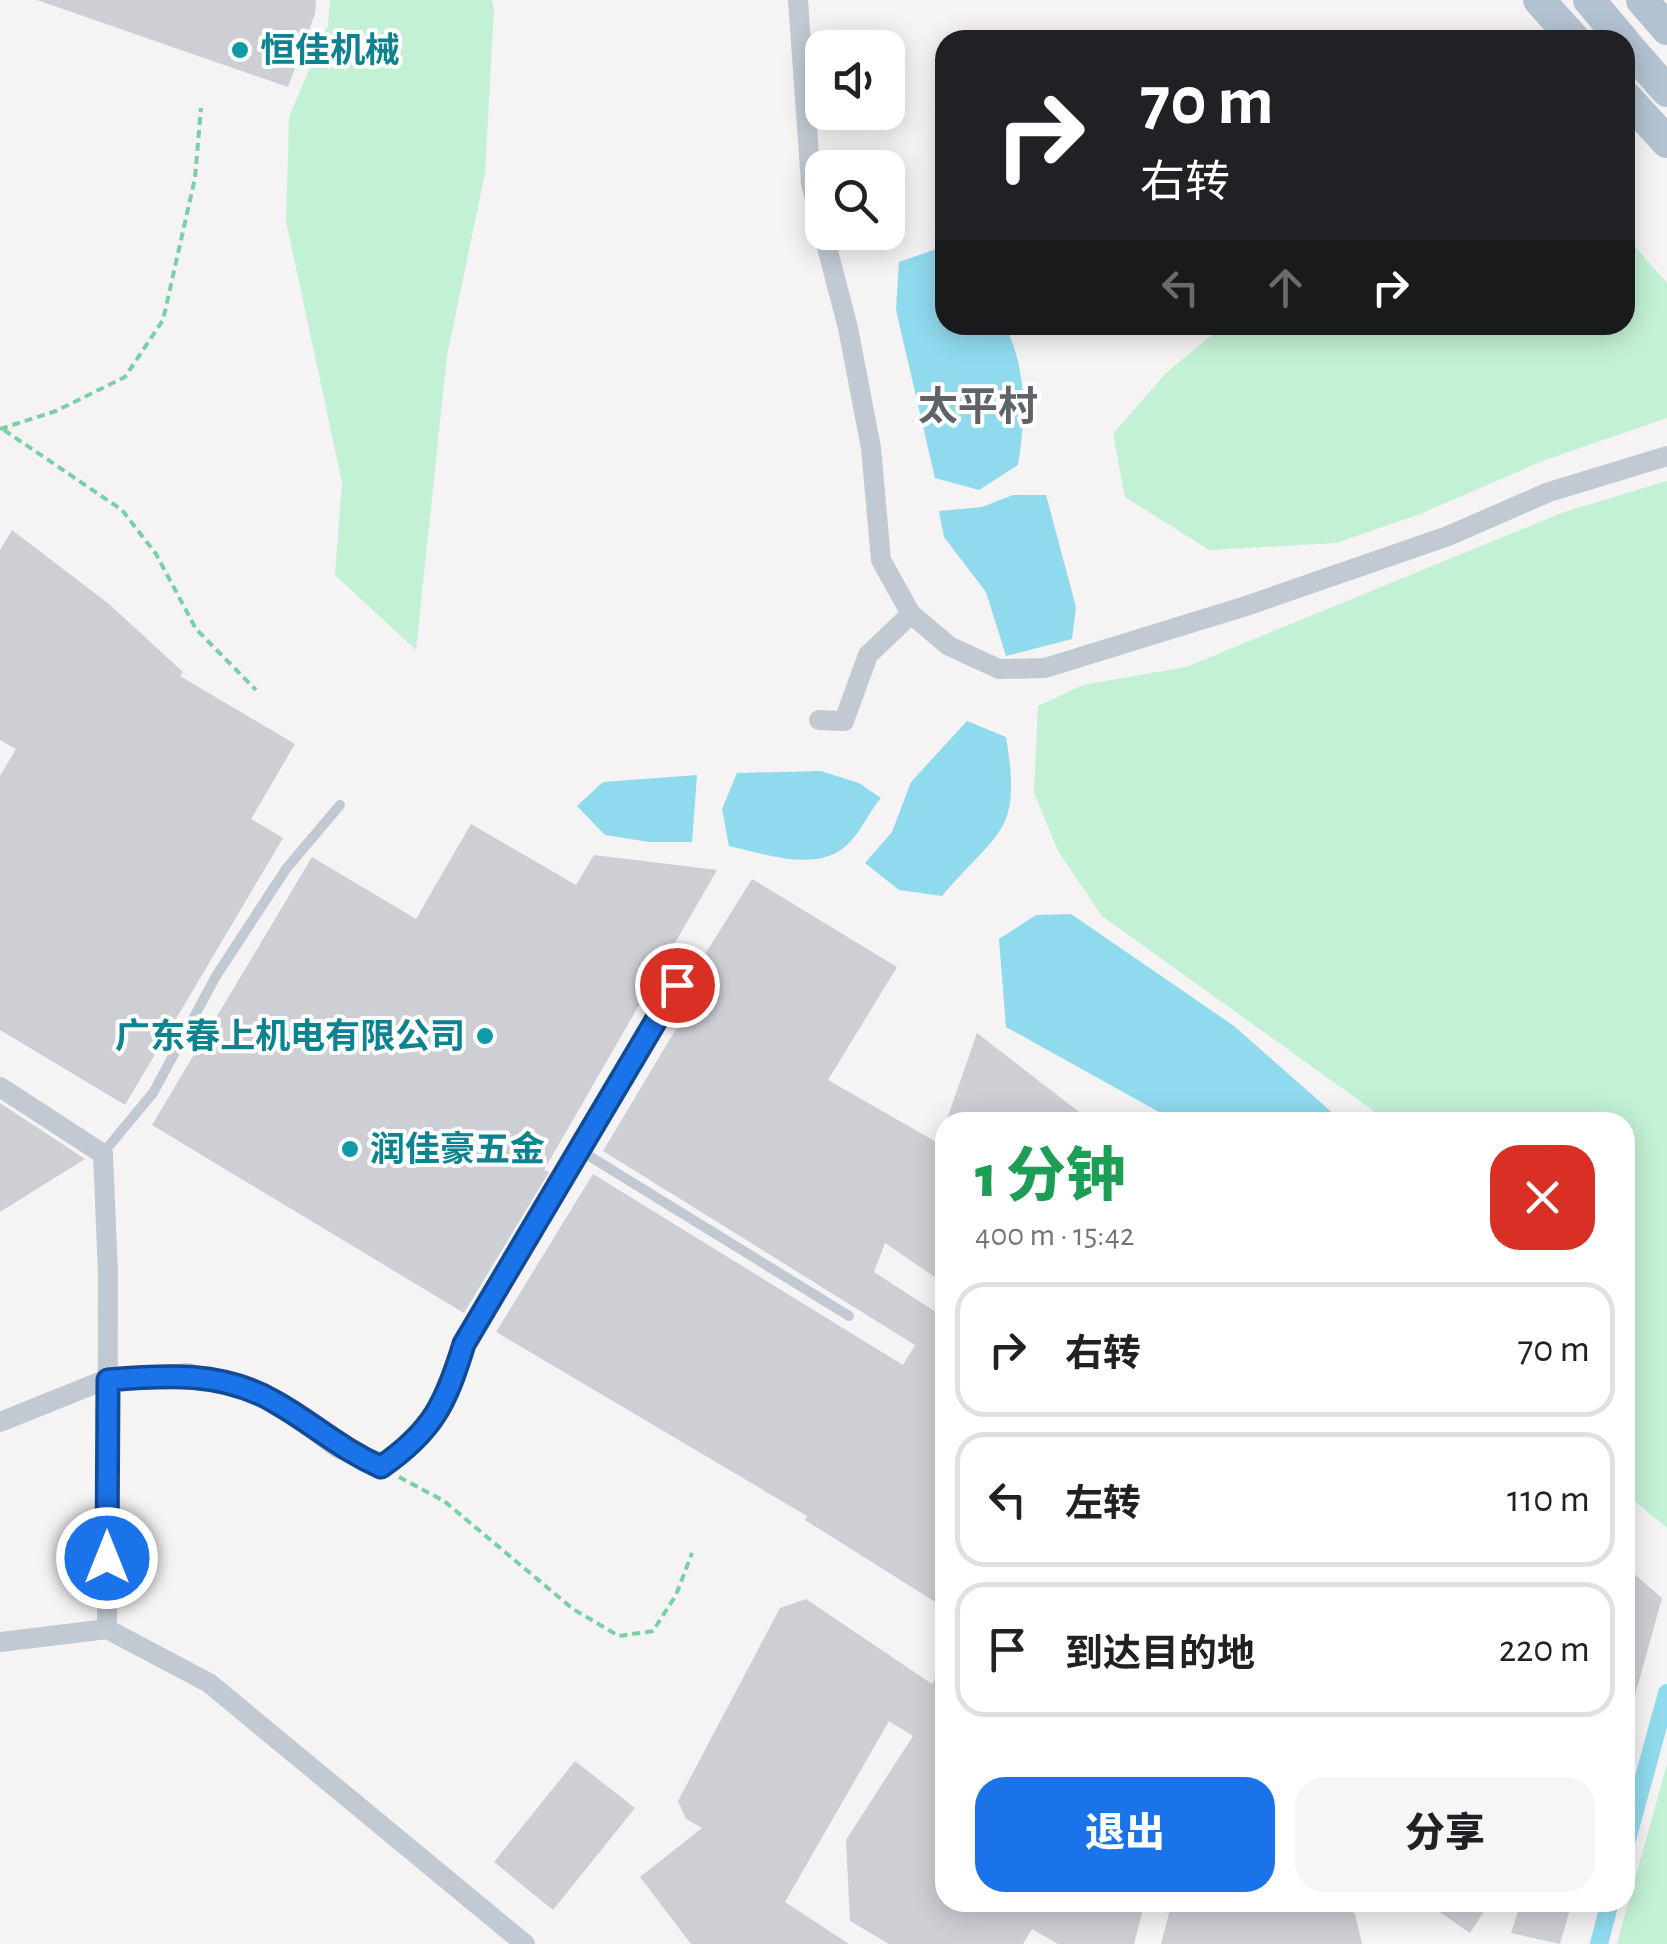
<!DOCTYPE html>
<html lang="zh">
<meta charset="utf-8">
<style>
:root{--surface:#fff;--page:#f6f6f6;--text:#202124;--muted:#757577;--line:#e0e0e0;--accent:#1a73e8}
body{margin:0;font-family:"Alegreya Sans","Noto Sans SC",sans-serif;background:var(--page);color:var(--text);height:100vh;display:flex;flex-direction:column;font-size:38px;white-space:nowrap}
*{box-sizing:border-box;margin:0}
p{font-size:32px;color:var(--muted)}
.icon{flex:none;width:55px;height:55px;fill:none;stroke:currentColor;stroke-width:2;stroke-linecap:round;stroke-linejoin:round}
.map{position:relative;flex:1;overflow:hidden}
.panel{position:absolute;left:935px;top:1112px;width:700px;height:800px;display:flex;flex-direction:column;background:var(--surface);border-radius:30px;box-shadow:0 5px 25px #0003}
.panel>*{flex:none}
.top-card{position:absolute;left:935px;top:30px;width:700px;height:305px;border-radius:30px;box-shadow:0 5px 25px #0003;background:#202124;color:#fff;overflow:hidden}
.buttons{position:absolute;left:805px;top:30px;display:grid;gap:20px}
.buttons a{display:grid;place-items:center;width:100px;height:100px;border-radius:20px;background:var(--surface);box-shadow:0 5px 25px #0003;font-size:50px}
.pin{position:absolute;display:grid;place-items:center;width:85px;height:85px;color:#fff;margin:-42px;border:5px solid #fff;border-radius:50%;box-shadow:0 2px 10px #0007}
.me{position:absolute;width:110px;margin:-55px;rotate:0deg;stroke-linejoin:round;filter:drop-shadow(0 0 8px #0008)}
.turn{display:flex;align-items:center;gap:35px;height:210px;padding:0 40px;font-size:45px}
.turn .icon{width:130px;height:130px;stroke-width:2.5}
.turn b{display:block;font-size:70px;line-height:85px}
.lanes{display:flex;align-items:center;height:95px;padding:0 40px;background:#0003;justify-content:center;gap:50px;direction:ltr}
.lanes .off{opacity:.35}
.round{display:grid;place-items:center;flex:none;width:105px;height:105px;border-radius:30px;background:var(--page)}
.overview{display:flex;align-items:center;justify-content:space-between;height:170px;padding:0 40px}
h1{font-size:60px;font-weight:800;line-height:75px;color:#1e9e55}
.primary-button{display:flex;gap:20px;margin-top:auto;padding:20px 40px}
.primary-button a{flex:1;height:115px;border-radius:30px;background:var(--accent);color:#fff;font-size:40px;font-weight:800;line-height:115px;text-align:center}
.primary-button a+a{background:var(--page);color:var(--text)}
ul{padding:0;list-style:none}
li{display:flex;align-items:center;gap:30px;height:135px;margin:0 20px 15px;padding:0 20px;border:5px solid var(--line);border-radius:30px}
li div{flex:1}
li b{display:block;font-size:38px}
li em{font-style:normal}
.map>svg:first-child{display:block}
</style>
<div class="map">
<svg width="1667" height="1944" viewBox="0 0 1667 1944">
<rect width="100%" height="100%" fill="#f5f3f3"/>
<!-- green -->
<g fill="#c3f1d5">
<path d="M330,0h162l2,10 -9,163 -38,183 -31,294 -81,-75 7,-93 -56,-261 3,-104 39,-92z"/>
<path d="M1625,235l42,48v135l-122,42 -125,54 -84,29 -127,7 -84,-53 -12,-63 53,-61 58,-48h401z"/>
<path d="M1667,481v1047l-42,-35v-371h-236l-287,-206 -44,-65 -24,-58 4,-87 45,-21 103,-18 378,-155z"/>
<path d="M1667,1764v180h-50z"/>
</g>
<!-- water -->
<g fill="#90daee">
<path d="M942,247l3,78h60c22,46 21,91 13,140l-39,25 -44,-12 -39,-168 3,-48z"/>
<path d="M1013,495h33l30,112 -4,32 -66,17 -20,-64 -42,-55 -5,-26 43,-4z"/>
<path d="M967,721l39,16c16,97 -6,91 -64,159l-43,-6 -34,-27 27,-31 19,-50z"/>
<path d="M821,771l38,12 22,15c-12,14 -20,33 -32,45 -29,31 -83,11 -120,3l-7,-37 15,-36z"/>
<path d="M697,775l-5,67h-43l-44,-7 -28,-29 26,-24z"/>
<path d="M1071,914l163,112 109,96h-166l-171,-95 -7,-88 37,-24z"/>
</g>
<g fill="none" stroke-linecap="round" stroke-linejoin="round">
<!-- canal -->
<g stroke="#90daee" stroke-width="18">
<path d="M1625,1847l42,-154"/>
<path d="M1599,1944l11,-42"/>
</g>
</g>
<!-- building -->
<g fill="#cdcfd5">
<path d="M37,0h279l-1,14 -27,73z"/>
<path d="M12,530l97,74 74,68 -3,4 115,68 -44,75 32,19 -158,267 -125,-75v-254l16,-27 -16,-9v-190z"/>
<path d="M471,824l105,61 18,-30 123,15 -173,300 5,2 -85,141 -312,-188 160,-268 104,62z"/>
<path d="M752,879l145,88 -69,113 117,67v137l-60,-41 -11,29 71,46v290l-140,-88 2,-4 -311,-184 97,-158 310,191 12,-20 -312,-194 103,-172 -12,-7z"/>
<path d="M977,1033l115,89h-146z"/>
<path d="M0,1103l85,56 -85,53z"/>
<path d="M1625,1566l37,32 -33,119 -4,-1z"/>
<path d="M806,1599l126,85 13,-24v242h200l-11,42h-76l-26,-15 -9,15h-134l-39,-23 -4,-81 67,-104 -24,-15 -104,181 64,42h-158l-51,-67 62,-49 -16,-9 -8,-18 102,-193z"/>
<path d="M575,1761l60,47 -82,102 -59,-48z"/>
<path d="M1172,1902h166l17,12 7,30h-201z"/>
<path d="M1425,1902h65l-20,31z"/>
<path d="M1521,1902h51l-12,42 -49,-11z"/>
</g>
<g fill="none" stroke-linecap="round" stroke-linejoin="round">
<!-- path -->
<g stroke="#7ad0a6" stroke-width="4" stroke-dasharray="8 5" stroke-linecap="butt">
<path d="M0,429l56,-18 69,-34 38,-57 32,-142 6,-70"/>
<path d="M4,430l118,80 34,44 40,75 60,61"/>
<path d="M399,1477l45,24 129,108 46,27 34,-5 23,-36 16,-42"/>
</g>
<!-- service -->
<g stroke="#c1cad2" stroke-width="10">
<path d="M581,1151l268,165"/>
<path d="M103,1153l50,-60 63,-117 70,-107 54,-64"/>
</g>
<!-- minor -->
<g stroke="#c1cad2" stroke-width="20">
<path d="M798,0l13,183 11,46"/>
<path d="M823,232l25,96 23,120 10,112 30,54 38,32 50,23 46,-1 201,-62 202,-70 101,-44 118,-36"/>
<path d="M819,720l25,1 24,-66 43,-41"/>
<path d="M0,1087l103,67 5,119 -1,356 102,54 316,261"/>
<path d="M0,1422l107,-43 82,-6 84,27 63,47 45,20c51,-36 65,-64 82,-123l214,-359"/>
<path d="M0,1642l107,-13"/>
</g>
<!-- primary -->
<g stroke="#b3c2d1" stroke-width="32">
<path d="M1539,0l36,40"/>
<path d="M1589,0l34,40"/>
<path d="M1642,0l25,29"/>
<path d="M1625,43l42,48"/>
<path d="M1625,96l42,46"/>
</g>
</g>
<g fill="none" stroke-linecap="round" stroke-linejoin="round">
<defs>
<path id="route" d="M107,1558l1,-178c57,-5 115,-9 167,22 39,22 62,45 106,65 52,-36 65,-64 83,-123l213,-359"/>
</defs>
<!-- route casing -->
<use href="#route" stroke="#114b97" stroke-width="25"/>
<!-- route -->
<use href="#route" stroke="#1a73e8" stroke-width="18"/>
</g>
<!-- markers -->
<g fill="#0f9aa8" stroke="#fff" stroke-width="4">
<circle cx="240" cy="50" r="10"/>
<circle cx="485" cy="1036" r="10"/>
<circle cx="350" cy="1149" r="10"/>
</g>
<g text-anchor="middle" stroke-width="8" stroke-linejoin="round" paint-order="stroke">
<!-- culture labels -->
<g font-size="35" font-weight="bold" fill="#0d838f" stroke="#fff" text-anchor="start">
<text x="260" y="62">恒佳机械</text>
<text x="465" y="1048" text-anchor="end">广东春上机电有限公司</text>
<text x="370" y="1161">润佳豪五金</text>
</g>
<!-- quarter labels -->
<g font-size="40" font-weight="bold" fill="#5f6368" stroke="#fff">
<text x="978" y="420">太平村</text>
</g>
</g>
</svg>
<div class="buttons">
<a><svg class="icon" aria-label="sound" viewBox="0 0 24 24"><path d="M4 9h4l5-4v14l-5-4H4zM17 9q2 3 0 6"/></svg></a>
<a><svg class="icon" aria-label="search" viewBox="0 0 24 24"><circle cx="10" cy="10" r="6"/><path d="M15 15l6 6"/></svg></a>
</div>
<div class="pin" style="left:677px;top:985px;background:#d93025"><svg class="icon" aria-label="arrive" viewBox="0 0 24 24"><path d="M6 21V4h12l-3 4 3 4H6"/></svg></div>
<svg class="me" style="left:107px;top:1558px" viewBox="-20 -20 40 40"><circle r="17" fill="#1a73e8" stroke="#fff" stroke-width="3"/><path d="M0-11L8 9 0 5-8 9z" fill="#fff"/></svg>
<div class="top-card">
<div class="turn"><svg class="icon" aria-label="right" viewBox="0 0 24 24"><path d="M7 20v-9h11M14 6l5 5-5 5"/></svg><div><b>70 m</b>右转</div></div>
<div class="lanes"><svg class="icon off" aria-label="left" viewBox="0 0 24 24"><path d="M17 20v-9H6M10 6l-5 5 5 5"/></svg><svg class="icon off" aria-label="ahead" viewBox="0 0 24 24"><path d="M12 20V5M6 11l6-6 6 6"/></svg><svg class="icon" aria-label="right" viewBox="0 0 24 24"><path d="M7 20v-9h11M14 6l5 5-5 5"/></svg></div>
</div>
<section class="panel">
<div class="overview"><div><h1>1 分钟</h1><p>400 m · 15:42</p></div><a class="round" style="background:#d93025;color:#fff"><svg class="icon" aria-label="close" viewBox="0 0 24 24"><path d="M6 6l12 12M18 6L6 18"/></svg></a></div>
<ul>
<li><svg class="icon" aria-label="right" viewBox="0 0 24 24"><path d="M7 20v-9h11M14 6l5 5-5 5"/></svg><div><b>右转</b></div><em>70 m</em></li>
<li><svg class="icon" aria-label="left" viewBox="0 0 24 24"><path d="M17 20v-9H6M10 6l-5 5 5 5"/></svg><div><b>左转</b></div><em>110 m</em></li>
<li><svg class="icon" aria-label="arrive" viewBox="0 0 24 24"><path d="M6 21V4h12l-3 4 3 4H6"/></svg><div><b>到达目的地</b></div><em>220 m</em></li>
</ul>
<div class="primary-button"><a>退出</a><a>分享</a></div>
</section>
</div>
